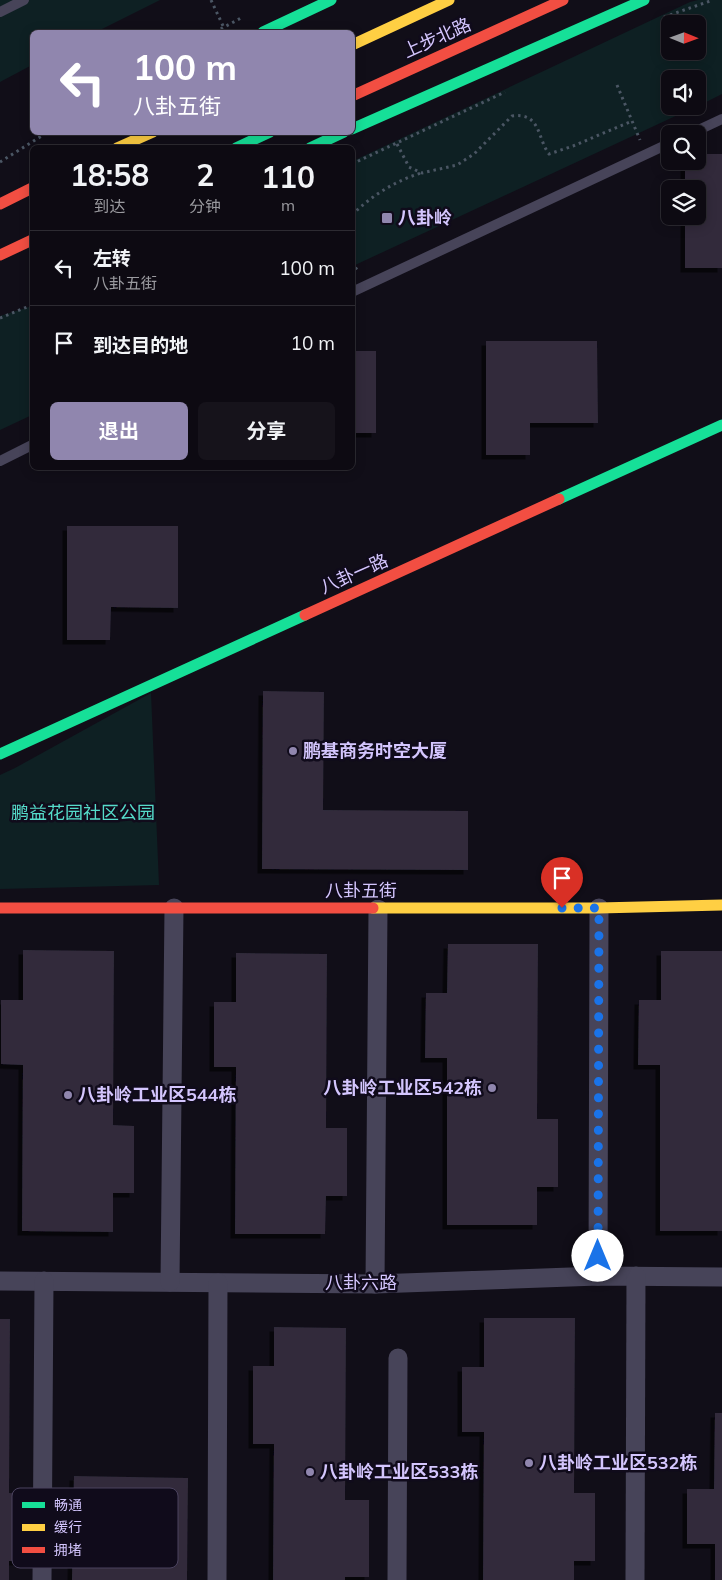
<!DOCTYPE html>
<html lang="zh">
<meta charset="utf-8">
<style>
:root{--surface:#0d0a12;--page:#16131b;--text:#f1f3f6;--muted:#9a9a9f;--line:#2d2b32;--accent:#9086ae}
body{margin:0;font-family:Mulish,"Noto Sans SC",sans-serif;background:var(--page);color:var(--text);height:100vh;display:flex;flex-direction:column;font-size:19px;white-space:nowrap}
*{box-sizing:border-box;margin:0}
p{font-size:16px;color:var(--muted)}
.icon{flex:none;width:28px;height:28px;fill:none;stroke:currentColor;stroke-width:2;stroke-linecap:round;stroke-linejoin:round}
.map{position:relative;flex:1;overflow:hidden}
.panel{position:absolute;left:30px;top:145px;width:325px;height:325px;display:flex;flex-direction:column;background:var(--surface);border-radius:8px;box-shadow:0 2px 12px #0003,0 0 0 1px var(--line)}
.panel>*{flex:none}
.top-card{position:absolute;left:30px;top:30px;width:325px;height:105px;border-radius:8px;box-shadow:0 2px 12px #0003,0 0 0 1px var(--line);background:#9086ae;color:#fff;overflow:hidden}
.needle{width:32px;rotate:91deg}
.fabs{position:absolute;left:661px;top:15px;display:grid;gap:10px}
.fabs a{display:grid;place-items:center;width:45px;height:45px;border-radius:8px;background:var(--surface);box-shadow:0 2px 12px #0003,0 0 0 1px var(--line);font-size:25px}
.pin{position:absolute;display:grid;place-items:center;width:42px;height:42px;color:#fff;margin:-51px -21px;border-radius:50% 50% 50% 0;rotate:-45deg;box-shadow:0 0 5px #0007}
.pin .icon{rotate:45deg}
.me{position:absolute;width:55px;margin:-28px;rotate:0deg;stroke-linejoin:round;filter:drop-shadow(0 0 4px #0008)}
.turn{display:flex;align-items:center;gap:18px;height:105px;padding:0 20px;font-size:22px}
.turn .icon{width:65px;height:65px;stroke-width:2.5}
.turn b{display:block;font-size:35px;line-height:42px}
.eta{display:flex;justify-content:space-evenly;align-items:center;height:85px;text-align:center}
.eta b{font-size:30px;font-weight:700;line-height:35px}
.primary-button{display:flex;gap:10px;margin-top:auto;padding:10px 20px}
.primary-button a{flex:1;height:58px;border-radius:8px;background:var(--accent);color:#fff;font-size:20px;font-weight:700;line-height:58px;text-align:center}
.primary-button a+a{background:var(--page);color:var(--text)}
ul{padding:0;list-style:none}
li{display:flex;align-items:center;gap:15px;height:75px;padding:0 20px;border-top:1px solid var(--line)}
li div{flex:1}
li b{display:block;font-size:19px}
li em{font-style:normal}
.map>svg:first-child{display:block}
</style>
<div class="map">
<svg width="722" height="1580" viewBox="0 0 722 1580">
<defs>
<filter id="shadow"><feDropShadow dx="-4.5" dy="4.5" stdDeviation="0" flood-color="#0009"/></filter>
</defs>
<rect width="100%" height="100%" fill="#110e18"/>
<!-- green -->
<g fill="#0e2023" fill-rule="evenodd">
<path d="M0,0h160l-64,32h-64v33l-32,17z"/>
<path d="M698,0h24v94l-24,12v-27h-28v27h27l-344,160v-105l337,-159zM670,24h28v27h-28z"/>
<path d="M32,306v109l-32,15v-114z"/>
<path d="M151,693l8,192 -159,4v-114l15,-7z"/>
</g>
<!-- building -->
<g fill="#302b3b" filter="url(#shadow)">
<path d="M698,154h24v114h-37v-52h13v-27h-13v-28h13z"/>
<path d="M486,341h111l1,82h-68v32h-44z"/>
<rect x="352" y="351" width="24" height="82"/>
<path d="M67,526h111v82l-67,-1 -1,33h-43z"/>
<path d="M263,691l61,1 -1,118 145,1v59l-206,-1z"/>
<path d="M448,944h90l-1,175h21v68h-21v38h-90v-167h-22l1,-65h21z"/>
<path d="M23,950l91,1 -1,174 21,1v67h-21v39l-91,-1 1,-166 -22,-1v-64h22z"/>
<path d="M661,951h61v280h-62v-166h-22l1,-65h22z"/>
<path d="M236,953l91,1 -1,174h21v68h-21l-1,38h-90l1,-167h-22v-65h22z"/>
<path d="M484,1318h91l-1,175h21v68h-21v19h-91l1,-148h-22v-65h22z"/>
<path d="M0,1319h10l-1,174 21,1v67h-21v19h-9z"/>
<path d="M274,1327l72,1 -1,172h24v77h-24v3h-72l1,-136h-21v-78h21z"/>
<path d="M715,1413h7v167h-7v-36h-28v-55h27z"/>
<path d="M74,1476l114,2 -1,102h-115z"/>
</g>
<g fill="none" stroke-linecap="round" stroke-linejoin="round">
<!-- path -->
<g stroke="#4b5664" stroke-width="3" stroke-dasharray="2.5 4" stroke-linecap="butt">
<path d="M211,0l13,28"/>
<path d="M664,17l49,-17"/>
<path d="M215,32l26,-14"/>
<path d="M617,85l23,55"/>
<path d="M397,144l12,23 13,6 35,-8 17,-11 38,-38c29,-4 25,22 37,38l24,-8 59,-25"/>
<path d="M0,162l48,-30"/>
<path d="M352,164l153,-72"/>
<path d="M352,215c19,-19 43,-34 69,-42"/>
<path d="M352,262l5,8"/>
<path d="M0,318l32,-13"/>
</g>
<!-- lane -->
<g stroke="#474459" stroke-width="10">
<path d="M0,12l24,-12"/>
<path d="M690,134l32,-15"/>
<path d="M352,292l318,-149"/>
<path d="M0,461l32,-16"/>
</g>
<!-- street -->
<g stroke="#474459" stroke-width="19">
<path d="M598,1276l1,-368"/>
<path d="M0,1281l375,3 223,-8 124,1"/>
<path d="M170,1282l4,-374"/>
<path d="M375,1284l3,-375"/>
<path d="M42,1580l2,-299"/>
<path d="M217,1580l1,-297"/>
<path d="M397,1580l1,-222"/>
<path d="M635,1580l1,-304"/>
</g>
<!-- fast -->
<g stroke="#16e098" stroke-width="11">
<path d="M263,32l68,-32"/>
<path d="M352,129l292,-129"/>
<path d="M236,148l34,-16"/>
<path d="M310,148l34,-16"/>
<path d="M559,499l163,-74"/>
<path d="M0,754l305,-139"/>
</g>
<!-- slow -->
<g stroke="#ffcf43" stroke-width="11">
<path d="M352,45l97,-45"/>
<path d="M117,148l36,-16"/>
<path d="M373,908h226l123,-3"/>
</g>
<!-- jam -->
<g stroke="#f24e42" stroke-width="11">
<path d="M352,96l211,-96"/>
<path d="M0,204l32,-16"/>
<path d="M0,255l32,-15"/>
<path d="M305,615l254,-116"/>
<path d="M0,908h373"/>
</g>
</g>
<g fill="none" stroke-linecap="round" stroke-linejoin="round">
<!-- route -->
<path stroke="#1a73e8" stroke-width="9" stroke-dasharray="0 16.2" d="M562,908h37l-1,348"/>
</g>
<!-- markers -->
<g fill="#9086ae" stroke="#100b1b" stroke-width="2">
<rect x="381" y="212" width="12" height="12" rx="2.5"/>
<circle cx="293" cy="751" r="5"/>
<circle cx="492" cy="1088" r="5"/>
<circle cx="68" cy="1095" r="5"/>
<circle cx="529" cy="1463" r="5"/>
<circle cx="310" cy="1472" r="5"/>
</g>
<g text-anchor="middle" stroke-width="5" stroke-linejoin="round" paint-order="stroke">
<!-- street labels -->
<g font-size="18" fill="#d4c6fe" stroke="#100b1b">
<text transform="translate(437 38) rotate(-24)" y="6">上步北路</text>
<text transform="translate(354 574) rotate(-24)" y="6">八卦一路</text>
<text x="361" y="897">八卦五街</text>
<text x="361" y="1289">八卦六路</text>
</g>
<!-- poi labels -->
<g font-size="18" font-weight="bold" fill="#d4c6fe" stroke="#100b1b" text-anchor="start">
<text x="398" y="224">八卦岭</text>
<text x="303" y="757">鹏基商务时空大厦</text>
<text x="482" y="1094" text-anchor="end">八卦岭工业区542栋</text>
<text x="78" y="1101">八卦岭工业区544栋</text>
<text x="539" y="1469">八卦岭工业区532栋</text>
<text x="320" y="1478">八卦岭工业区533栋</text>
</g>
<!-- park labels -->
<g font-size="18" fill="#55dcca" stroke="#100b1b">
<text x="83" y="819">鹏益花园社区公园</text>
</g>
</g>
<!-- legend -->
<rect x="12" y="1488" width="166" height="80" rx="8" fill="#100b1b" stroke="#4b435f" stroke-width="1"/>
<rect x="22" y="1502" width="23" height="6" fill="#16e098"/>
<rect x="22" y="1524" width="23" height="7" fill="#ffcf43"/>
<rect x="22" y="1547" width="23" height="6" fill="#f24e42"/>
<g font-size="14" fill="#d4c6fe">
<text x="54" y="1510">畅通</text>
<text x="54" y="1532">缓行</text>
<text x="54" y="1555">拥堵</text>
</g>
</svg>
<div class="fabs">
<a><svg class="needle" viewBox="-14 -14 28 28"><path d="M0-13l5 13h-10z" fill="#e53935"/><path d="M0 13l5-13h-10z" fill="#9a9a9f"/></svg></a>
<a><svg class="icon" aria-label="sound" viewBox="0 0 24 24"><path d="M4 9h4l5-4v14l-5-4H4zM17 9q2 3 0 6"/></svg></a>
<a><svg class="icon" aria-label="search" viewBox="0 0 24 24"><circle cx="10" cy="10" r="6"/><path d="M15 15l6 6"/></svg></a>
<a><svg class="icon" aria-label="layers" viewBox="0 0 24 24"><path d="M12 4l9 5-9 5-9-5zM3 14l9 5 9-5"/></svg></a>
</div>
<div class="pin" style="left:562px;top:908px;background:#d93025"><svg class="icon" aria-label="arrive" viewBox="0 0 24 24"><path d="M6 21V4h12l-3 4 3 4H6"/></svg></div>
<svg class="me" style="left:598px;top:1256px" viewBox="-20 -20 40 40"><circle r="19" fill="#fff"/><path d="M0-13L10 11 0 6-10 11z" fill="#1a73e8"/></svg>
<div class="top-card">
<div class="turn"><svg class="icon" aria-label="left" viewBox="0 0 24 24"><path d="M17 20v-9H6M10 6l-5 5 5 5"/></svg><div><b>100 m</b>八卦五街</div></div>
</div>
<section class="panel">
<div class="eta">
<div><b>18:58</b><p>到达</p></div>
<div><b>2</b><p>分钟</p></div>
<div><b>110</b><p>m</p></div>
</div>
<ul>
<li><svg class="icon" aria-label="left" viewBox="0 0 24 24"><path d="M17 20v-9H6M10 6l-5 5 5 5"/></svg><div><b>左转</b><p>八卦五街</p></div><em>100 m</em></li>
<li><svg class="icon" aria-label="arrive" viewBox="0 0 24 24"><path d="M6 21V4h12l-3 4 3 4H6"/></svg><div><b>到达目的地</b></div><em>10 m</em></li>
</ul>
<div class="primary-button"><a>退出</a><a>分享</a></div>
</section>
</div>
